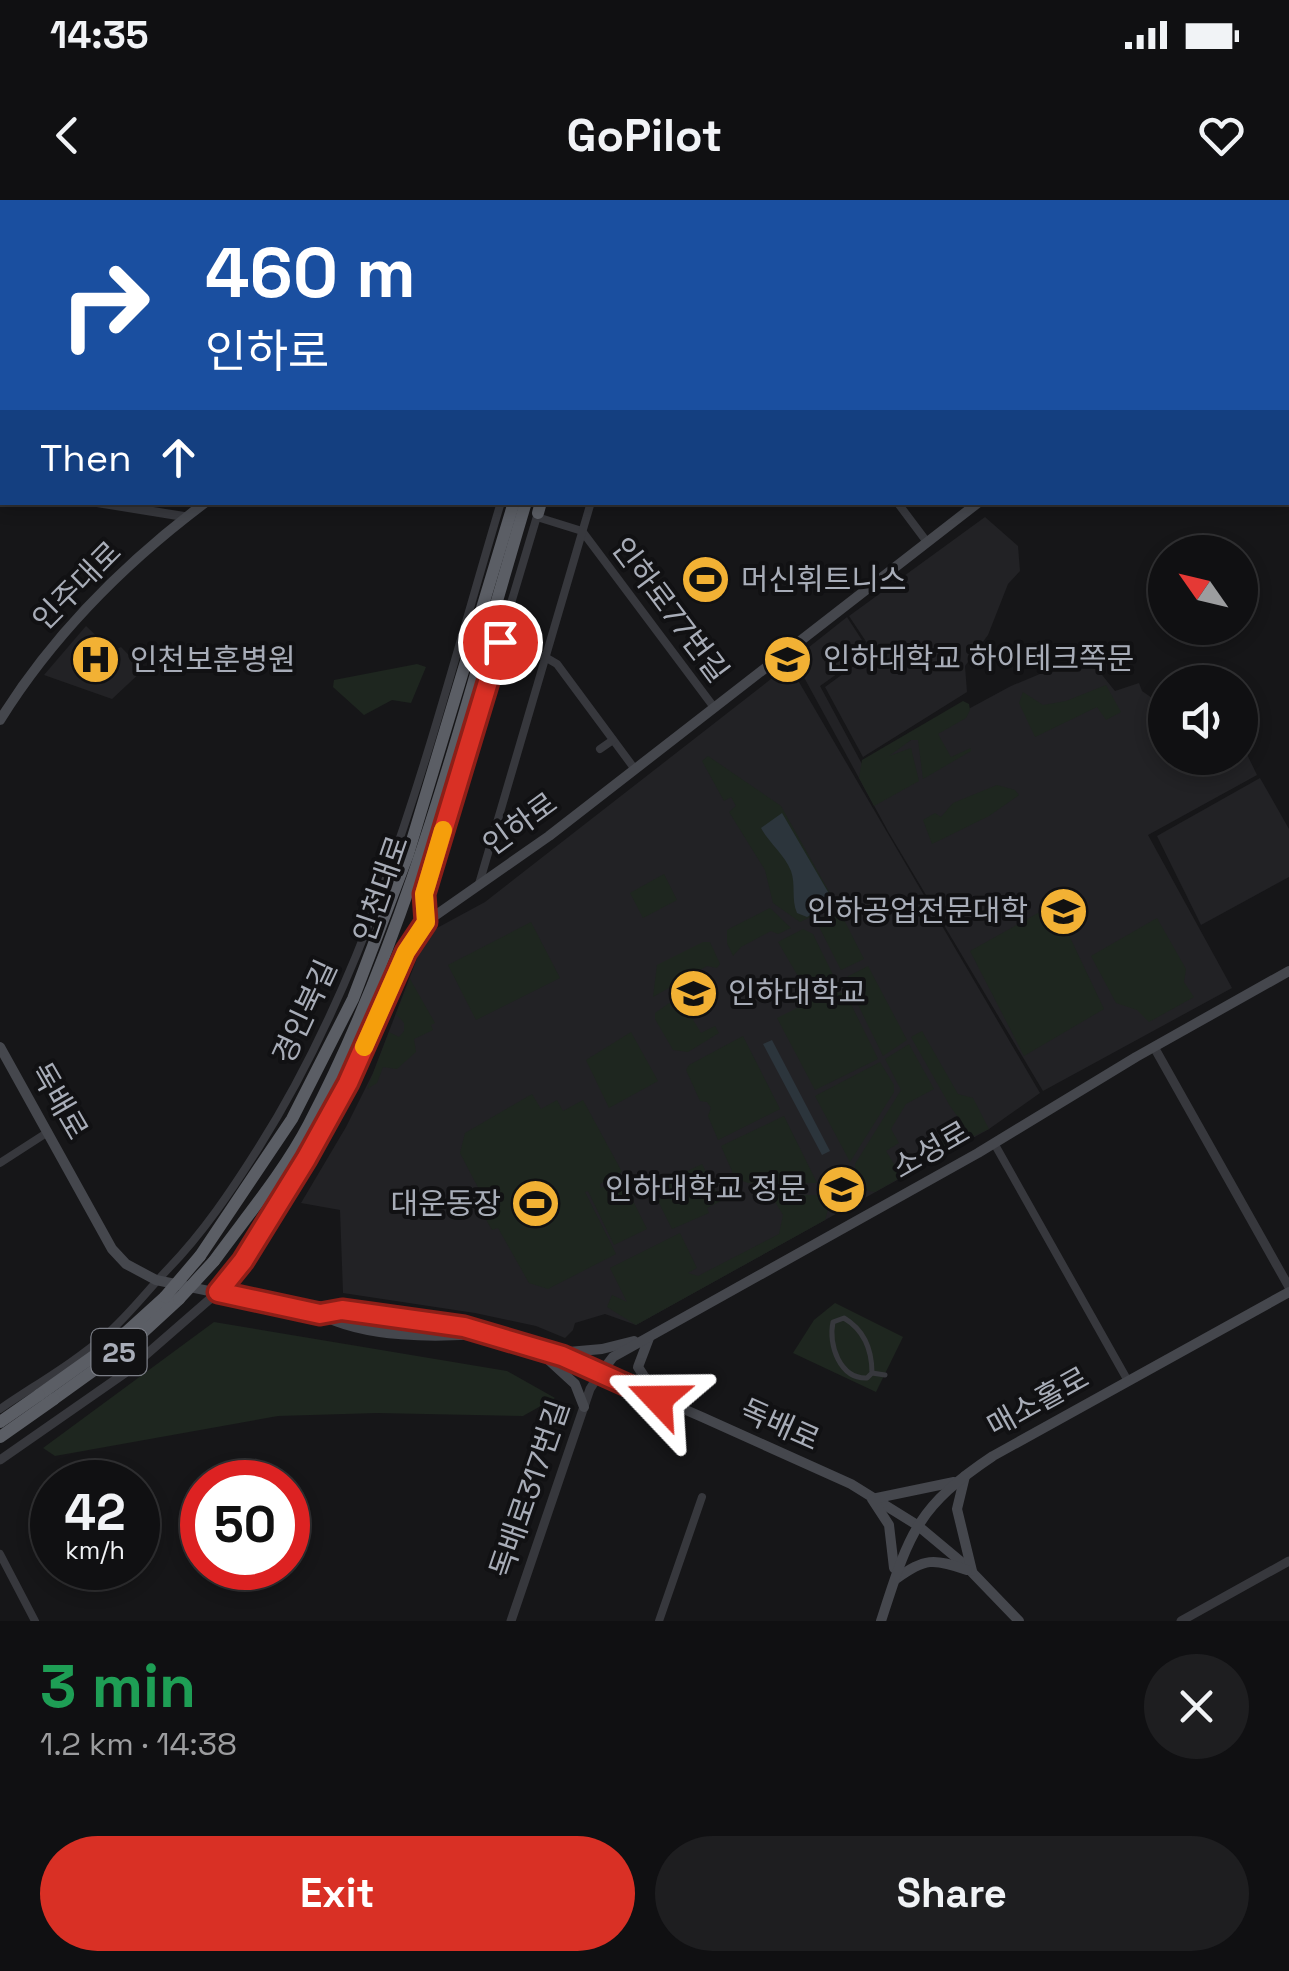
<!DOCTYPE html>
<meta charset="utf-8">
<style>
:root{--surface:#101012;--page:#1e1e20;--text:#f1f3f6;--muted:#9c9d9f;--line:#303032;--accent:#d93025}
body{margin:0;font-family:"Space Grotesk","Noto Sans KR",sans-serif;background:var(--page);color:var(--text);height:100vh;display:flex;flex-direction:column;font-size:38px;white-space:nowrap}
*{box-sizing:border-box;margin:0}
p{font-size:32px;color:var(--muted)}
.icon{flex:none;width:55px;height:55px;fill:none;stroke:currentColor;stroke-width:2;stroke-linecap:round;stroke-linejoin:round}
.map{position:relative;height:1421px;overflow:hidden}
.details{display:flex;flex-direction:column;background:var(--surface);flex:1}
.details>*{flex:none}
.guide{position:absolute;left:0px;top:0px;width:1290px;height:305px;box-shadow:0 5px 15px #0003,0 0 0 2px var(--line);background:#1a4fa0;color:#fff;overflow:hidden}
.needle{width:65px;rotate:304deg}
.tools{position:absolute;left:1148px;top:335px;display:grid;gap:20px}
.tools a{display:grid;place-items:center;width:110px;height:110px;border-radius:50%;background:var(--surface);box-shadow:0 5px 15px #0003,0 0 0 2px var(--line);font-size:50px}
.speed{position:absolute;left:30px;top:1260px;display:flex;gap:20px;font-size:50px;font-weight:700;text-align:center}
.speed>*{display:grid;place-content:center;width:130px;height:130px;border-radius:50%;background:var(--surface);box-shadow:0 5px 15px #0003,0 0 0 2px var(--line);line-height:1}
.speed small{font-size:25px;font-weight:400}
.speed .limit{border:15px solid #d22;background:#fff;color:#111}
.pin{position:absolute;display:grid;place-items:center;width:85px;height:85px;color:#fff;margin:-42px;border:5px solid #fff;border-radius:50%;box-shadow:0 2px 10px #0007}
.me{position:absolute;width:110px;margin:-55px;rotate:293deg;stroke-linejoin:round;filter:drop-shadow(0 0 8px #0008)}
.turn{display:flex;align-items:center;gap:35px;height:210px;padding:0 40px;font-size:45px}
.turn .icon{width:130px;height:130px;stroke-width:2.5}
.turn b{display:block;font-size:70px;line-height:85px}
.then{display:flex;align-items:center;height:95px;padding:0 40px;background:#0003;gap:20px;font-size:38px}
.round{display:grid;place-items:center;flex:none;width:105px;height:105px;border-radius:52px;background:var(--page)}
.overview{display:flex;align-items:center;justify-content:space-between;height:170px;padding:0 40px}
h1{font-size:60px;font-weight:700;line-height:75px;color:#1e9e55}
.action{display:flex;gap:20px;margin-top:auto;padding:20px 40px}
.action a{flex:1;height:115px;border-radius:60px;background:var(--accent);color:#fff;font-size:40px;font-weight:700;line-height:115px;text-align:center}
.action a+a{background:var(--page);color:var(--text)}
.status{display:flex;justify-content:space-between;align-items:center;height:70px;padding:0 50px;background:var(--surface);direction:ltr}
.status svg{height:28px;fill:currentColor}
header{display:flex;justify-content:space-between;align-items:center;height:130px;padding:0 40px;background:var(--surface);font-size:45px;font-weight:700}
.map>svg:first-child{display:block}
</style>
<div class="status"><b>14:35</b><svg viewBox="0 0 49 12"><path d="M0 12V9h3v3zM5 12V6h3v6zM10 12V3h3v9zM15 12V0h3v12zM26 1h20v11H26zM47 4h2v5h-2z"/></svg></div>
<header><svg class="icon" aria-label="back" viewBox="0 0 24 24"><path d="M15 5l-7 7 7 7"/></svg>GoPilot<svg class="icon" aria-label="heart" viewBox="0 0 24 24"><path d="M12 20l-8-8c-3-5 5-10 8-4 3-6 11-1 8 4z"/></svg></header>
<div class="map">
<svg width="1289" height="1421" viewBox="0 0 1289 1421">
<rect width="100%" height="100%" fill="#161618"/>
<!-- built -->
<g fill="#222225">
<path d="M985,317l33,29 2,25 -12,13 -20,51 -23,31 2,26 -104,65 -38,-70 48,-35 -24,-36z"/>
<path d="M847,417l22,34 -49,35 43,80 148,-80 60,-25 27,9 17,21 24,-8 3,8 23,16v51h75v-18l17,35 -109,60 84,153 -189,103 -154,-258 -95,-174z"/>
<path d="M86,426l26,25 9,-4 22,23 -31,29 -68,-24z"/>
<path d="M789,465l251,428 -51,36 -353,196 -31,-11 -30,9 -2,7 -8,8 -29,-12 -61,-13 -132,-20 -3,-83 -39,-7 45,-76 27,-54 51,-133 13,-12 48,-26z"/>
<path d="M1260,578l29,51v48l-88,48 -44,-89z"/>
</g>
<!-- green -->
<g fill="#1e261f">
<path d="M417,464l9,3 -15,36 -19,-3 -28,15 -31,-28 1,-7z"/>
<path d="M1106,485l15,27 -15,8 -9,-13 -62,30 -16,-34 4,-11 20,13 23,-4z"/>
<path d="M963,501l6,3 1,6 -4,8 -28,16 13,23 20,-9v3l-48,28 -5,-39h-7l-22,16 22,-8 8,33 -45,25 -15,-28 3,-18z"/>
<path d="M708,556l73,50 55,98 -36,18 -27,-19 -8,-33 -36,-58 7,-6 -5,-9 -7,4 -22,-40z"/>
<path d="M997,585l18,5 4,5 -30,21 -57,28 -9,-24 12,-7 6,4 12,-14z"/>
<path d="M664,674l13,26 -34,18 -13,-25z"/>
<path d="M770,708l21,20 -13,6 -7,-3 -30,16 -8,9 -6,-13v-13z"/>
<path d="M838,708l26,51 -23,11 -25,-49z"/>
<path d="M1047,708l19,21 38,80 -80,47 -54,-105z"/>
<path d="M1157,718l29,51 -2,13 10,15 -45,25 -12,-12 -21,-7 -25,-47z"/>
<path d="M531,722l29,56 -84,42 -28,-55z"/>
<path d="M803,729l10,5 20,41 -27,15 -28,-48z"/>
<path d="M703,742h7l10,22 -3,4 -10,-2 -54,31 4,-32z"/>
<path d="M868,766l39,74 -24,16 -38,-78z"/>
<path d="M410,779l25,44 -4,2 2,5 -19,9 2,13 -19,17 -14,-2 -6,16 -10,6 22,-57 10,5 5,-6v-8l-8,-9z"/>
<path d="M833,790l14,6 31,63 -63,31 -38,-72z"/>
<path d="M675,799l9,16 5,-2 12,20 14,-7 4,7 -31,19 -15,-2 -18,-31v-6z"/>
<path d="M922,831l36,63 15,4 16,31 -17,8 -22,-31 -39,-69z"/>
<path d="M631,832l27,49 -49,27 -23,-48z"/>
<path d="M743,836l37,73 -62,31 -10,-24 3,-8 -4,-6 -7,-1 -14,-31 3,-5z"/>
<path d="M909,844l25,45 -28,15 -15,25 8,14 -13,8 10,16 62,-34 5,9 -88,50 -16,-3 4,-10 -8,-3v-12l46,-74 -16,-31z"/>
<path d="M880,862l14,23v7l-44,70 -35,-66z"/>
<path d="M532,894l9,15 16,-9 6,11 20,-11 39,72 -22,12 1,4 21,-9 25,50 -33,16 -26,-54 -3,1 31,62 -68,35 -19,-6 -31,-55 -6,2 -13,-23 6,-6 -25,-48 5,-20z"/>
<path d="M784,916l33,67h-69l-13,-5 -14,-32z"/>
<path d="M702,964l19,37 -14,7 2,5 -37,16 -14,-28 6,-6 -1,-12z"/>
<path d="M771,995h55l3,11 -4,14 -189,105 -29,-18 5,-12 15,7 -17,-34 70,-35 17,35 -9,5 10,3 81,-42 4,-19z"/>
<path d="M835,1103l68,34 -27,55 -83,-39 21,-33z"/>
<path d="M214,1122l293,49 48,27 -32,18 -146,-3 -99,3 -223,40 -12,-8z"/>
</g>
<!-- water -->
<g fill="#2c353c">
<path d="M782,613l49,84v7l-24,13 -10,-4c-6,-14 -1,-28 -6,-42 -7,-17 -22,-28 -30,-43z"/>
<path d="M772,840l58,111 -8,4 -59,-111z"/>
</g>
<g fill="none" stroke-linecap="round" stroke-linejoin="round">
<!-- pedestrian -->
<g stroke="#37383d" stroke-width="5">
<path d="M844,1118c20,12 28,32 28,55l-5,5c-27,1 -39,-33 -34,-56z"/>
<path d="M872,1173l13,2"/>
</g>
<!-- minor -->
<g stroke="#37383d" stroke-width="8">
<path d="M849,0l2,2"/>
<path d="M594,2v-2"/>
<path d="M633,2l1,-2"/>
<path d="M761,2l4,-2"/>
<path d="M897,302l30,40"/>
<path d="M537,317l45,14 131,175"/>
<path d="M500,442l45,15 12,7 77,104"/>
<path d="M600,549l13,-9"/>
<path d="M479,684l112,-382"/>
<path d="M426,722l-2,-28 114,-381"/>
<path d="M994,943l134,238"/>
<path d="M0,963l48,-31"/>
<path d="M0,1209c35,-24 74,-46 106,-74 23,-20 41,-44 62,-66 35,-36 64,-79 91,-122 123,-195 176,-425 242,-645"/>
<path d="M0,1354l35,67"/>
<path d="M659,1421l43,-124"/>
</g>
<!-- tertiary -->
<g stroke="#37383d" stroke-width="9">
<path d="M667,2l4,-2"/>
<path d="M0,288l2,1"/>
<path d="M94,302l93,15"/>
<path d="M1154,847l135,240"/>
<path d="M0,1260l125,-87 93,-81"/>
<path d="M511,1421l79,-232 9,-14"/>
<path d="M1181,1421l108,-60"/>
</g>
<!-- secondary -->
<g stroke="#45474d" stroke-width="10">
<path d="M648,2l4,-2"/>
<path d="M1288,51l1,-2"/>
<path d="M0,520c53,-85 126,-158 206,-218"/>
<path d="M0,847l112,202 14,15 30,16 164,34"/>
<path d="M218,1092l25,-31 63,-102 42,-76 58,-132 20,-29 123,-86 430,-334"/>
<path d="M487,1133c-50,5 -122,5 -167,-19l22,-4 98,12 47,11 75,23 140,61 149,67 66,41 48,40 54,56"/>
<path d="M649,1138l-11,29 20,31"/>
<path d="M539,1151l36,33 9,23"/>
<path d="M557,1153l45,-4 32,-8"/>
<path d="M599,1175l14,-18 365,-204 158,-96 153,-86"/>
<path d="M965,1276l-8,33 15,62"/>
<path d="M894,1368l-5,-43 -17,-26 82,-17"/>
<path d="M896,1379c29,-21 37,-21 71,-9"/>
<path d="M881,1421c28,-86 34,-113 112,-165l296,-164"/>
</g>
<!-- trunk -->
<g stroke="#5b5e65" stroke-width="12">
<path d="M604,2l1,-2"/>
<path d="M616,2l1,-2"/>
<path d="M538,313l3,-11"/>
<path d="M200,1056l92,-137 61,-120 55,-145 106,-352"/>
<path d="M214,1061c32,-44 70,-89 95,-137 102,-195 154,-412 217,-622"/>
<path d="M39,1195l83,-59 43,-39"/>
<path d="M54,1199l75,-54 50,-46"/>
</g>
<!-- trunk-bridge -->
<g stroke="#5b5e65" stroke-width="12">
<path d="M165,1097l35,-41"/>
<path d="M179,1099l35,-38"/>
<path d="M0,1222l39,-27"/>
<path d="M0,1237l54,-38"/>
</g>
</g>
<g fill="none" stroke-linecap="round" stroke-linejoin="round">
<defs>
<path id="route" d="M500,442l-76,252 2,28 -20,30 -58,131 -42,76 -63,102 -25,31 102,22 22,-4 122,17 98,29 96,43"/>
</defs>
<!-- route casing -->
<use href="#route" stroke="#8d1f18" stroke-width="25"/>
<!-- route -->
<use href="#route" stroke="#d93025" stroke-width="18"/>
<!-- slow -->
<path stroke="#f59e0b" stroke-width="18" d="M364,847l42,-95 20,-30 -2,-28 19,-64"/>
</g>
<!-- icons -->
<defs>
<symbol id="stadium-disc" viewBox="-11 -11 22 22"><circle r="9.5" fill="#f2b134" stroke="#111113"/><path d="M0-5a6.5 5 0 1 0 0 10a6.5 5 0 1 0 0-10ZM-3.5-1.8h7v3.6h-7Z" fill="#111"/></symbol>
<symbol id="university-disc" viewBox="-11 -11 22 22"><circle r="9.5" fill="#f2b134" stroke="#111113"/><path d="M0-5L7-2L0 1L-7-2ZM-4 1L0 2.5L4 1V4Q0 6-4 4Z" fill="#111"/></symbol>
<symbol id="hospital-disc" viewBox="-11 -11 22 22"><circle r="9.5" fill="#f2b134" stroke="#111113"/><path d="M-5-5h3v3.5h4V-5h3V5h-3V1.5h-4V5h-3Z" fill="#111"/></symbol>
</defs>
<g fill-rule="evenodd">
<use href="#stadium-disc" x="678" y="352" width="55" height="55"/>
<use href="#university-disc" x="760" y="432" width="55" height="55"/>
<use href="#hospital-disc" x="68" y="432" width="55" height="55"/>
<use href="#university-disc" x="1036" y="684" width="55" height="55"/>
<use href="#university-disc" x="666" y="766" width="55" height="55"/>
<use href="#university-disc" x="814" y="962" width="55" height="55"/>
<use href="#stadium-disc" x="508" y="976" width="55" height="55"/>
</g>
<g text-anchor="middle" stroke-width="8" stroke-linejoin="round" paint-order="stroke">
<!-- shield labels -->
<rect fill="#111113" stroke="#7b7e86" stroke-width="2.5" x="91.5" y="1129" width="55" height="46" rx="8"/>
<g font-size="28" font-weight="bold" fill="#a8adb8">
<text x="119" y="1162">25</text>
</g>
<!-- poi labels -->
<g font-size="30" fill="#a8adb8" stroke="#111113" text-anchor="start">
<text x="741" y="390">머신휘트니스</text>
<text x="823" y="469">인하대학교 하이테크쪽문</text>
<text x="130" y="470">인천보훈병원</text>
<text x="1028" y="721" text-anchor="end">인하공업전문대학</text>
<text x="728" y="803">인하대학교</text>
<text x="806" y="999" text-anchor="end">인하대학교 정문</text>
<text x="501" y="1014" text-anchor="end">대운동장</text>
</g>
<!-- street labels -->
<g font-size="30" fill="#a8adb8" stroke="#111113">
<text transform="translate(77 386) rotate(-45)" y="10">인주대로</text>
<text transform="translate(670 410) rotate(53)" y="10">인하로77번길</text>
<text transform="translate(520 624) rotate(-36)" y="10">인하로</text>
<text transform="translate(381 689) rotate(-71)" y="10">인천대로</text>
<text transform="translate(305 812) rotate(-65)" y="10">경인북길</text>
<text transform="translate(59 901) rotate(60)" y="10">독배로</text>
<text transform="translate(931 950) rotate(-30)" y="10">소성로</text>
<text transform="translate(1038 1202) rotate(-29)" y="10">매소홀로</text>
<text transform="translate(780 1225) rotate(24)" y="10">독배로</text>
<text transform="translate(530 1289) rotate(-71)" y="10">독배로317번길</text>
</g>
</g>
</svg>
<div class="tools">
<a><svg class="needle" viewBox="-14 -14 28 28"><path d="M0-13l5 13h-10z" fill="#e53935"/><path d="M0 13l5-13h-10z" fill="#9c9d9f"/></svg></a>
<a><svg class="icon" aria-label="sound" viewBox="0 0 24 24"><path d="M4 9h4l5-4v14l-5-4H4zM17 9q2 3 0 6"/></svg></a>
</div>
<div class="speed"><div>42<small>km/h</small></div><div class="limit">50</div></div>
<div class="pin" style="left:500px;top:442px;background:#d93025"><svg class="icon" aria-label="arrive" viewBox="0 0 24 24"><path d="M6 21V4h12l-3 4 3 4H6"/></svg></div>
<svg class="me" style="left:658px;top:1199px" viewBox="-20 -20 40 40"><path d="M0-17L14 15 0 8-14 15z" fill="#d93025" stroke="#fff" stroke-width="4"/></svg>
<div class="guide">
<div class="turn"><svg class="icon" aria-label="right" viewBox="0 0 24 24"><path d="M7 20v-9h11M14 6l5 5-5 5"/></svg><div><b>460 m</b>인하로</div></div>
<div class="then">Then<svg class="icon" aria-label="ahead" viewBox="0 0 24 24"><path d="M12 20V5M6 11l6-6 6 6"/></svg></div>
</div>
</div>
<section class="details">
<div class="overview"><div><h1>3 min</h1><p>1.2 km · 14:38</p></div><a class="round"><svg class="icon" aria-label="close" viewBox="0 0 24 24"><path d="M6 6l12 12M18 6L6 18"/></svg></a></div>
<div class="action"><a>Exit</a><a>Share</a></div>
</section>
